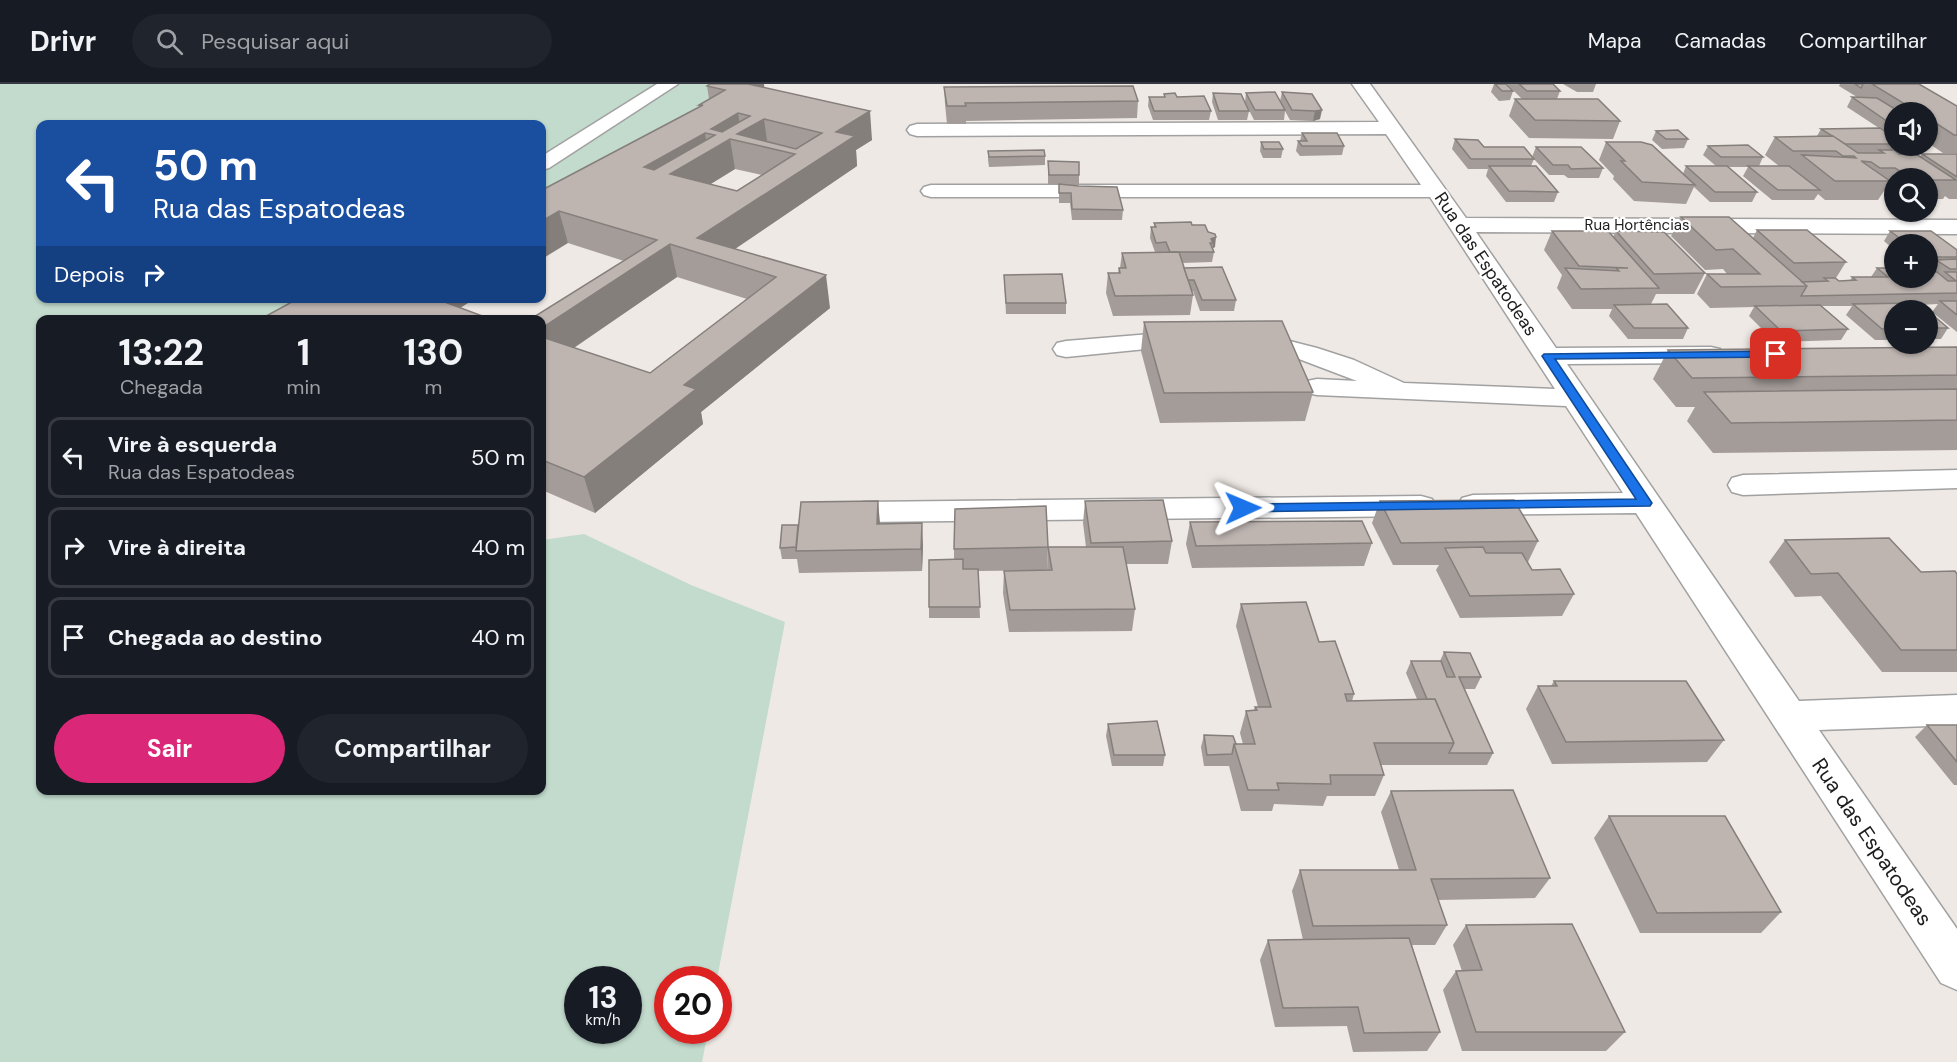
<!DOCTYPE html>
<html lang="pt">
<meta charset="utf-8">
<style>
:root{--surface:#171b24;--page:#20242c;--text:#f1f3f6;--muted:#9ea1a6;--line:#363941;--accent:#db2777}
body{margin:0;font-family:"DM Sans",sans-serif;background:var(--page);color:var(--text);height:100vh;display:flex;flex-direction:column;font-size:22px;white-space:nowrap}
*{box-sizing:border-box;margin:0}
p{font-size:20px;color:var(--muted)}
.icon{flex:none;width:33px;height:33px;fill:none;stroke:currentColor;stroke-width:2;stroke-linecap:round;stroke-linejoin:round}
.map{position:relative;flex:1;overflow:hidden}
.side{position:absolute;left:36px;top:231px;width:510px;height:480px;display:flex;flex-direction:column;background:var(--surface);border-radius:12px;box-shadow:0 2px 4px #0004}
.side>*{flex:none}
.banner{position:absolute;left:36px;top:36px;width:510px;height:183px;border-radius:12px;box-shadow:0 2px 4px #0004;background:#1a4fa0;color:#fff;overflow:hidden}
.fabs{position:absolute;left:1884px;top:18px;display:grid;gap:12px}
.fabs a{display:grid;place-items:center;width:54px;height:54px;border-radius:50%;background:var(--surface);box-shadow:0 2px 4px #0004;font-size:30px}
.speed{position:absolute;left:564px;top:882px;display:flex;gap:12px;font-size:30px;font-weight:700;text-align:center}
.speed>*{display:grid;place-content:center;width:78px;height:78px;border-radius:50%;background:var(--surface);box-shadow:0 2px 4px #0004;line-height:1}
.speed small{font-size:15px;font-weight:400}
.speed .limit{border:9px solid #d22;background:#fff;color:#111}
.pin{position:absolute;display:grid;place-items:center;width:51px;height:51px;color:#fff;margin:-26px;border-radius:12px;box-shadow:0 3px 9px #0006}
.me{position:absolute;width:66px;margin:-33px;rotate:89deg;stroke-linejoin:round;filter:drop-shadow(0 0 4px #0008)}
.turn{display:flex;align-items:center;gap:21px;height:126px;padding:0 18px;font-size:27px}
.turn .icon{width:78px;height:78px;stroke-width:2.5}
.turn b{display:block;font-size:42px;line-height:51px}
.then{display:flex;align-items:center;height:57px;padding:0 18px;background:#0003;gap:12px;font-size:22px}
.eta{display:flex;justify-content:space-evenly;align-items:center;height:102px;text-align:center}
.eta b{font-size:36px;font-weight:700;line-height:42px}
.cta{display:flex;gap:12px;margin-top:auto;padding:12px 18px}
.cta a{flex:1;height:69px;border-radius:36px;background:var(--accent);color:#fff;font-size:24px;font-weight:700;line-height:69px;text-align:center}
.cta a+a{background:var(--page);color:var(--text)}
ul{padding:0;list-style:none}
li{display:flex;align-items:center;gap:18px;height:81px;margin:0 12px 9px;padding:0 6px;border:3px solid var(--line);border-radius:12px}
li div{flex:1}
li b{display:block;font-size:22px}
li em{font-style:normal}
header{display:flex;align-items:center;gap:36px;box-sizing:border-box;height:84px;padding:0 30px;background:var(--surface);border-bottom:2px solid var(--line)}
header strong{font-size:28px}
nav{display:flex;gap:33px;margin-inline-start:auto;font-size:21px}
.search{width:420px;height:54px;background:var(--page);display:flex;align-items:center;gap:15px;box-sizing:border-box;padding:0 21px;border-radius:33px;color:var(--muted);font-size:22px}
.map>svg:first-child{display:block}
</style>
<header>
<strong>Drivr</strong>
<div class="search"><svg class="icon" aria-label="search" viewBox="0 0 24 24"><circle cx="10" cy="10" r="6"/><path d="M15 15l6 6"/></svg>Pesquisar aqui</div>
<nav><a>Mapa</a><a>Camadas</a><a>Compartilhar</a></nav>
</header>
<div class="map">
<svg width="1957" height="978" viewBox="0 0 1957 978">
<rect width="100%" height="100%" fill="#eee9e4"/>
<!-- wetland -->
<path fill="#c2dbcd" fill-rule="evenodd" d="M0,0h747l-205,112v-72h-502v174l321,1 -37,20 -284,1v470h502v-250l42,-6 107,51 94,37 -68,357 -49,1v50l40,1 -6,31h-702zM578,896h50v50h-50z"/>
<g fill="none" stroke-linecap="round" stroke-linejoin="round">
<defs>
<g id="minor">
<path d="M657,0h21l-129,84 -7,2v-14z"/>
<path d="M1352,0h18l96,134 491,2v14l-481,-2 80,116 155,-1 9,2 4,6 -4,6 -9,2 -144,1 232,337 158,-6v30l-138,5 138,199v61l-16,-7 -305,-470 -163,2 -11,-3 -4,-7 4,-7 11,-3 150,-2 -57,-87 -249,-11 -10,-2 -4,-6 4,-6 10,-2 40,2 -58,-22 -58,-13 -4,-5 4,-5 9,-3 20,3 47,12 37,12 50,23 151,6 -125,-192h-499l-7,-2 -3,-4 3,-4 7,-2h490l-35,-51 -469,2 -7,-2 -3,-4 3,-4 7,-2 462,-2z"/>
<path d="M1187,247l9,3 4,5 -4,5 -130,13 -9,-2 -4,-6 4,-6 9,-2z"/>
<path d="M1957,386v18l-214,7 -11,-3 -4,-7 4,-7 11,-3z"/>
<path d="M1421,412l11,3 4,7 -4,7 -11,3 -557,6 -11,-3 -5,-7 5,-7 11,-3z"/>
</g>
</defs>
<!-- minor casing -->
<use href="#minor" stroke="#a1a1a1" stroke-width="3"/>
<!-- minor -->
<use href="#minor" fill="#fff" fill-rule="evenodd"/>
</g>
<!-- wall -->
<g fill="#a39c98" fill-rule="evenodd">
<path d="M710,0h54v4l108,52 -16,10 1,16 -122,83 95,59 -129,104 2,12 -108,89 -53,-23v-170l82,-59 -56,-18 -26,-53 158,-83 -1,-2 10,-6 -2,-13zM735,85l27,6 -25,16 -27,-7zM677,193l70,22 -97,74 -76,-25z"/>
<path d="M1494,0h12l7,7 -3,9 -11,1 -8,-9z"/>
<path d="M1507,0h46l7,7 -3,8 63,22 -7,18 -84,-1 -20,-22 6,-17h7z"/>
<path d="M1563,0h33l-3,8h-16z"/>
<path d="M1840,0h79l38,22v47h-14l-15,-10v-31h-34v34h9l-5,7 22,4 2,-3h35v45h-8l-4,-3 -2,3h-15v-21h-34v16l-8,-6 -8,12h-53l-7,-6 -4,6h-42l-29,-24 5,-9h-20l29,25 -5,10h-42l-16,-15 -8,17 -52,-3 -21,-22 1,-3 -15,-16 7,-18 77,32 3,-8h30l-13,-11 5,-9 55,11 -4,9h20l-14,-11 10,-18 42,-1 4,-7 58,-1 -32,-21 5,-10h5l-18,-11z"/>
<path d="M944,3l194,14 -1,17 -171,3v3h-19l-2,-20z"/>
<path d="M1282,8l30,2 8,25 -7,2 -23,-1 -5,-9 -1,9h-30l-9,-18 1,-9 34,8z"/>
<path d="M1213,9l36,18 -2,9h-29l-6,-18z"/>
<path d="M1164,10l13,3 34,14 -2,9h-56l-5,-14 1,-9h15z"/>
<path d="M1656,47l32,8 -4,9 -22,1 -10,-9z"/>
<path d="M1302,49l42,13 -2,9 -42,1 -4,-5 2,-10h2z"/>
<path d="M1455,55l29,8 50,12 -3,7 27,26 -4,10h-48l-20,-26 2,-7h-20l-16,-20z"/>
<path d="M1261,58l22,7 -2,9h-18l-3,-7z"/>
<path d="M1536,63l67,21 -4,10h-31l-4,-3h-15l-17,-18z"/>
<path d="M988,67l57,5v9l-56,2 -1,-7z"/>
<path d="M1048,77l31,14v10h-13l57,25 -1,10h-50l-2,-17h-11v-18l-11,-1z"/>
<path d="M1681,133l72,21 4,-8 89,32 -10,16 3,3h11l2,-4h19l6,-9 17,10 38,-6 -3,-2 2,-2h-3v-24h-34v6l-10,-9 6,-10 67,19v82l-25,-20 6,-8 -19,1 -25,5v30h-19l-29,-25 6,-9h-30l26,23 -7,11 -66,2 -26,-26 5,-9 -44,1 -13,-14 10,-20h20l-4,-5 -18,1 -34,-34z"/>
<path d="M1154,139l38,2 23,9v13l-2,1 1,4 -2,10 -30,1 2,5 52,32 -2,11h-34l-7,-20h-1l1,4 -3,20 -77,1 -7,-23 2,-20h10l1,-5h1l2,-15 33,-1 -5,-14 1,-11h3z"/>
<path d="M1552,147l61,6 3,-6 89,42 -11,21h-38l-5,10 37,24 -5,11h-55l-19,-23 3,-7h-40l-15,-21 5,-13 -18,-25z"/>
<path d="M1004,191l62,28v11h-60z"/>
<path d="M1928,227l20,17 -7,11h-13z"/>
<path d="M1144,238l169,70 -8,29 -145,2 -19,-72z"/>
<path d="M1957,263v103l-244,3 -26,-32 8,-14h-19l-23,-28 15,-29z"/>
<path d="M1085,417l87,40 -4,23h-42l9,45 -3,22 -123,1 -6,-39 1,-22 43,-1 1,-23h38l-3,-24z"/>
<path d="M1380,417l158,40 -10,21 4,8 42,24 -12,22 -102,2 -24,-48 3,-5h-46l-21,-42z"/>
<path d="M1190,438l182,21 -8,23 -172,2 -6,-24z"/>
<path d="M880,439l43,22 -1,26 -123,2 -2,-14h-15l-2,-11z"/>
<path d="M1785,456l136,32 36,2v98h-75l-61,-76 -26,1 -26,-35z"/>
<path d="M1048,463l-1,23 -69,1 2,47h-51v-11l25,-48v-10z"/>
<path d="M1241,520l78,38 35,52 -2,7 65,-2 -11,-26 5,-12h29l4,-9 37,25 -6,12h-11l29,64 -6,12h-106l3,10 -9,21h-48l-4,10 -49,-2 -2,7h-31l-12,-45h-25l-3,-19 3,-12 32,9h7l-3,-11 6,-22 8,-1 1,-3h3l-22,-81z"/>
<path d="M1554,597l170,59 -17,22 -155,2 -26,-55 12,-23h13z"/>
<path d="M1108,640l57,31 -2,11h-51l-6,-30z"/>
<path d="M1927,641h30v60h-3l-39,-48z"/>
<path d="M1391,707l159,87 -15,20 -97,2 9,25 -12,20h-23l28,87 -13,19 -74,1 -6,-26 -72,1 -15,-67 8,-20h35l-11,-49 8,-21h99l-18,-58z"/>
<path d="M1609,732l172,96 -20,21h-121l-46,-95z"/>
<path d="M1466,841l159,107 -19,19h-144l-19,-61 13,-19h6l-9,-26z"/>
</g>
<!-- shaded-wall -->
<g fill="#857f7c">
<path d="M746,0h18l2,19z"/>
<path d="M1322,26l-2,9 -7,2 2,-10z"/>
<path d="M870,27l2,29 -16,10 1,16 -137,93 -23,-21 139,-106z"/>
<path d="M738,29l3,19 23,-13 4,29 -38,-9 5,30 -58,36 -33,-38 61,-34 3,19 7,-17 -4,-6z"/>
<path d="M559,127l9,32 -26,16v-38z"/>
<path d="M1216,153l-1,10 -2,1v-5l-2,-4z"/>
<path d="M670,160l7,33 -133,91 -2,-9v-31z"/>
<path d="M826,191l4,33 -129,104 2,12 -108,89 -11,-36 100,-92z"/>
<path d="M419,214h57l-35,22z"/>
<path d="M878,417l2,22 -1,23 -2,-22z"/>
<path d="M922,439l1,22 -1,26 -1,-22z"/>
</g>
<!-- building -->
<g fill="#beb5b1" stroke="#857f7c" stroke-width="1.5" fill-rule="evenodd">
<path d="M710,0h38l122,27 -34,21 19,4 -158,102 129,37 -142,110 12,4 -112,88 -42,-17v-123l108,36 126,-96 -106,-33 -128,84v-8h-13l128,-80 -98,-29 -17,10v-31l161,-85h-4l26,-15 -18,-4zM738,29l12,3 -28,16 -11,-3zM764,35l58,14 -26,16 -59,-15zM705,49l10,2 -61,35 -10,-3zM730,55l65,15 -58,37 -67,-17z"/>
<path d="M1495,0h11l7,7h-11z"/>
<path d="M1519,0h34l7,7h-33z"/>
<path d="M1855,0h8l-2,4z"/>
<path d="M1872,0h47l38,22v29h-3l-26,-17v-6h-10z"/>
<path d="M1133,2l5,15 -173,2 1,3h-19l-3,-19z"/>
<path d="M1275,8l10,18h-30l-9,-17z"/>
<path d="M1282,8l30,2 10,16 -7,1 -23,-1z"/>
<path d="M1175,9l2,4 27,-1 7,15h-57l-5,-14h16l-1,-3z"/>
<path d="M1213,9l28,1 8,17h-30z"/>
<path d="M1852,13l25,1 23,14h-6v14z"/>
<path d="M1515,15h83l22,22 -85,-1z"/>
<path d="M1880,44l14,10v6h-49l-24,-15z"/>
<path d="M1678,46l10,9h-22l-10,-8z"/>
<path d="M1302,49h35l7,13h-42l-4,-5h9z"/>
<path d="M1833,52l25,17h26l-5,-3h15l5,4h17l40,26h-28v-2h-17l-16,-10h-15l-9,-6 -10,-1 29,20h-55l-33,-26 54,3 -2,-2h-11l-7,-5h-43l-18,-14z"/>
<path d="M1455,55l23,1 6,7h40l10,12h-63z"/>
<path d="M1261,58h18l4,7h-19z"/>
<path d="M1606,58h35l11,3 43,40 -53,-3 -21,-21h4z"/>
<path d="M1748,61l15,12h-42l-13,-11z"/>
<path d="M1536,63h45l22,21 -32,1 -3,-4h-15z"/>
<path d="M1044,66l1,6 -56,1 -1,-6z"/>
<path d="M1922,70h35v23z"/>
<path d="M1048,77l31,1v13h-30z"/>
<path d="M1489,82h47l22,26 -49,-1z"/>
<path d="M1686,82h41l30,26h-42z"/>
<path d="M1748,82h41l31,24h-42z"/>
<path d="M1059,100l20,2 38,1 6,23 -51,-1 -1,-16h-12z"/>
<path d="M1681,133h48l78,69 -86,1 -14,-13h53l-27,-25 -17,1z"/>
<path d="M1191,138l1,3h13l3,7 7,2 1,3 -5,2 2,4h-3l4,9h-44l-4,-10 -10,1 -5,-16h5l-2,-4z"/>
<path d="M1757,146h50l39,32 -52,1z"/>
<path d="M1552,147h56l51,57 -78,1 -16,-21 54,3 -3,-3h12l-49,-2z"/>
<path d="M1616,147l48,1 41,41 -51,1z"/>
<path d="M1890,147h41l26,19v7h-29v-13h-20z"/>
<path d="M1179,168l14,43 -78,1 -7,-23h12l-1,-5h7l-4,-15z"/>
<path d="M1957,175v10h-7l-14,-9z"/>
<path d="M1222,183l14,33h-34l-8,-20h-6l-4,-12z"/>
<path d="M1877,184h17v10h34v-6h9l11,9h8l-11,-9h12v21l-156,3 6,-10 -5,-4 26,-1 -4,-3h11l4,3 17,-1 -4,-3h36z"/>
<path d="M1062,190l4,29h-60l-2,-28z"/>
<path d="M299,214h135l59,22h-234z"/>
<path d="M1940,217h17v14z"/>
<path d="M1917,219l9,7h-32v19h-12l-29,-25z"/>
<path d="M1667,220l21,24h-54l-20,-23z"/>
<path d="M1820,221l28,24 -67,2 -26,-25z"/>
<path d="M1928,227l20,17h-20z"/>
<path d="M1282,237l31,71 -149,1 -20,-71z"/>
<path d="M1957,263v28l-265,3 -24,-28z"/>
<path d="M1957,305v31l-226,3 -27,-31z"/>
<path d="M1163,416l9,41 -81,2 -6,-42z"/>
<path d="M1514,416l24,41 -137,2 -21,-42z"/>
<path d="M878,417l-1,23 45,-1 -1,26 -125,2 5,-49z"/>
<path d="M1046,422l2,41 -94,2 1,-40z"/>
<path d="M1362,437l10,22 -176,3 -6,-24z"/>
<path d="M782,441h16l-2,22 -16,1z"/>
<path d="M1889,454l32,34 34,-1 2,3v76h-56l-63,-77 -27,1 -26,-34z"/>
<path d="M1048,463h75l12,62 -125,1 -6,-39 48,-1z"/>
<path d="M1483,463l3,6h36l10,17 28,-1 14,25 -104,2 -25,-48z"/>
<path d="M963,475v10h15l2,38h-51v-47z"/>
<path d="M1306,518l13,40 16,-1 19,53h-9l2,7 88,-2 19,44h-80l10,32h-54l1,9 -54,-1 2,7h-31l-14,-46h21l-9,-33 11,-1 -2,-3h16l-30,-103z"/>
<path d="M1444,568l26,1 11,24h-22l34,76h-44l5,-10 -19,-44h-8l-16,-38h30l6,16h8z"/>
<path d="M1554,597h132l38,59 -158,2 -28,-56h19z"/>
<path d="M1157,637l8,34h-51l-6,-31z"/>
<path d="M1927,641h30v37z"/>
<path d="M1204,651l29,1 3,8h-2l-2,10 -25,1z"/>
<path d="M1513,706l37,88 -119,1 16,46 -134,1 -13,-56h116l-25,-79z"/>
<path d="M1609,732h116l56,96 -124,1z"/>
<path d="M1572,840l53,108h-149l-20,-61 26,-1 -16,-45z"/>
<path d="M1409,854l31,94 -76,1 -6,-26 -75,1 -15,-68z"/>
</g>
<!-- route -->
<path fill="#1a73e8" stroke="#114b97" stroke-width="1.5" d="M1776,267l4,1v5l-225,2 95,141 2,3 -2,3 -407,6 -7,-4 7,-4 393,-5 -94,-143 2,-2z"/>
<g text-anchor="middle" stroke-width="4.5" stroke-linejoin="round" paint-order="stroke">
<!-- far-street labels -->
<g font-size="15" fill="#1d1d1d" stroke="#fff">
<text x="1637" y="146">Rua Hortências</text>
</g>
<!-- street labels -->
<g font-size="18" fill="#1d1d1d" stroke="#fff">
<text transform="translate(1486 180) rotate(56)" y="6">Rua das Espatodeas</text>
</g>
<!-- near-street labels -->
<g font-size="21" fill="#1d1d1d" stroke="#fff">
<text transform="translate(1872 758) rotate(56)" y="7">Rua das Espatodeas</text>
</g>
</g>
</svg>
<div class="fabs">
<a><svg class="icon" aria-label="sound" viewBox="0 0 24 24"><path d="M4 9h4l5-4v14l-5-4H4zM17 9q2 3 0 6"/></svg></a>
<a><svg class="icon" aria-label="search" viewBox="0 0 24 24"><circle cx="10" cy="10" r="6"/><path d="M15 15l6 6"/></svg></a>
<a>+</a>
<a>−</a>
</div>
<div class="speed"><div>13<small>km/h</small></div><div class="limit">20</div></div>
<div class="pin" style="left:1776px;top:270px;background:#d93025"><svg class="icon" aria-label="arrive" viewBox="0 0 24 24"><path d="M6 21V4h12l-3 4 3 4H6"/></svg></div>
<svg class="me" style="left:1243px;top:424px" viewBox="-20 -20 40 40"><path d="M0-17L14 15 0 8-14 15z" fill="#1a73e8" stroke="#fff" stroke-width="4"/></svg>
<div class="banner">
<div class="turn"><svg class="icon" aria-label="left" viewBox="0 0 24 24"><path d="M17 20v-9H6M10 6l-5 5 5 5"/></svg><div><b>50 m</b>Rua das Espatodeas</div></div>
<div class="then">Depois<svg class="icon" aria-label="right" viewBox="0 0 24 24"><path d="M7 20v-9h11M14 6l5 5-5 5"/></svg></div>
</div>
<section class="side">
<div class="eta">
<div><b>13:22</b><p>Chegada</p></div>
<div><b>1</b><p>min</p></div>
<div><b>130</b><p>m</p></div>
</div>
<ul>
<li><svg class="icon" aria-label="left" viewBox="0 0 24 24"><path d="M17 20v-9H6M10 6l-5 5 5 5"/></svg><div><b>Vire à esquerda</b><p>Rua das Espatodeas</p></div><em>50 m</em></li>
<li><svg class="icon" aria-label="right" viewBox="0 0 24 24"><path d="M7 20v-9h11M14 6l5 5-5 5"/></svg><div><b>Vire à direita</b></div><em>40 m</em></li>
<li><svg class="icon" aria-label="arrive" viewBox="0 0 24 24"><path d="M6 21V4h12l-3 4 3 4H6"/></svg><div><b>Chegada ao destino</b></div><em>40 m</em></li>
</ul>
<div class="cta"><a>Sair</a><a>Compartilhar</a></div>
</section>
</div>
